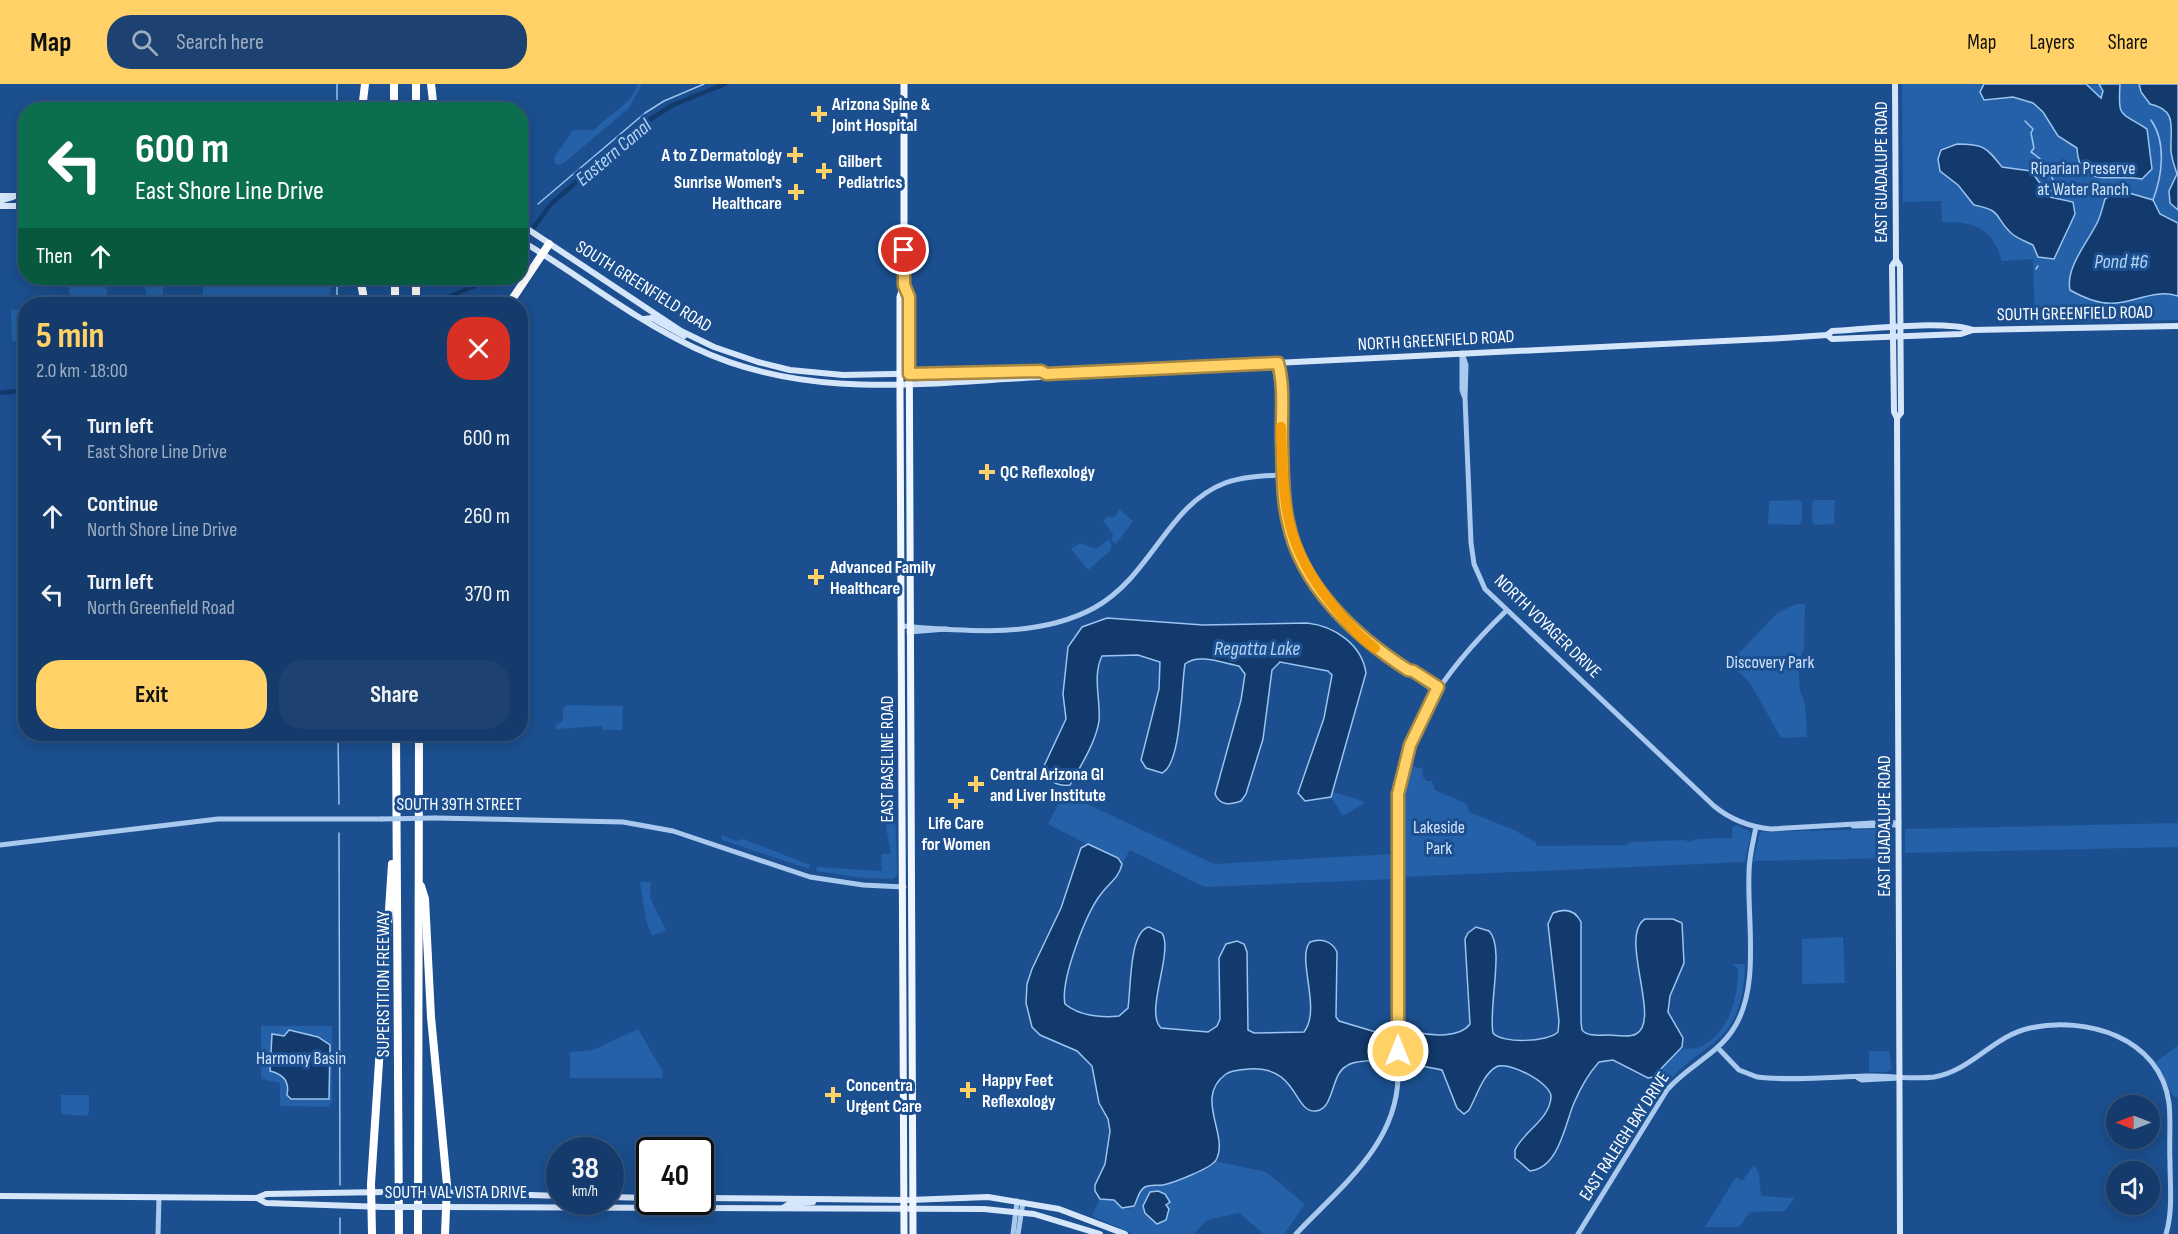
<!DOCTYPE html>
<meta charset="utf-8">
<style>
:root{--surface:#143b6b;--page:#1d4271;--text:#f1f3f6;--muted:#9dadc1;--line:#33557e;--accent:#ffd166}
body{margin:0;font-family:"Sofia Sans Condensed",sans-serif;background:var(--page);color:var(--text);height:100vh;display:flex;flex-direction:column;font-size:22px;white-space:nowrap}
*{box-sizing:border-box;margin:0}
p{font-size:20px;color:var(--muted)}
.icon{flex:none;width:33px;height:33px;fill:none;stroke:currentColor;stroke-width:2;stroke-linecap:round;stroke-linejoin:round}
.map{position:relative;flex:1;overflow:hidden}
.side{position:absolute;left:18px;top:213px;width:510px;height:444px;display:flex;flex-direction:column;background:var(--surface);border-radius:24px;box-shadow:0 3px 15px #0003,0 0 0 2px var(--line)}
.side>*{flex:none}
.top-card{position:absolute;left:18px;top:18px;width:510px;height:183px;border-radius:24px;box-shadow:0 3px 15px #0003,0 0 0 2px var(--line);background:#0b6e4f;color:#fff;overflow:hidden}
.needle{width:39px;rotate:270deg}
.buttons{position:absolute;left:2106px;top:1011px;display:grid;gap:12px}
.buttons a{display:grid;place-items:center;width:54px;height:54px;border-radius:50%;background:var(--surface);box-shadow:0 3px 15px #0003,0 0 0 2px var(--line);font-size:30px}
.speed{position:absolute;left:546px;top:1053px;display:flex;gap:12px;font-size:30px;font-weight:700;text-align:center}
.speed>*{display:grid;place-content:center;width:78px;height:78px;border-radius:50%;background:var(--surface);box-shadow:0 3px 15px #0003,0 0 0 2px var(--line);line-height:1}
.speed small{font-size:15px;font-weight:400}
.speed .limit{border:3px solid #111;border-radius:9px;background:#fff;color:#111}
.pin{position:absolute;display:grid;place-items:center;width:51px;height:51px;color:#fff;margin:-26px;border:3px solid #fff;border-radius:50%;box-shadow:0 2px 6px #0007}
.me{position:absolute;width:66px;margin:-33px;rotate:0deg;stroke-linejoin:round;filter:drop-shadow(0 0 4px #0008)}
.turn{display:flex;align-items:center;gap:21px;height:126px;padding:0 18px;font-size:27px}
.turn .icon{width:78px;height:78px;stroke-width:2.5}
.turn b{display:block;font-size:42px;line-height:51px}
.then{display:flex;align-items:center;height:57px;padding:0 18px;background:#0003;gap:12px;font-size:22px}
.round{display:grid;place-items:center;flex:none;width:63px;height:63px;border-radius:24px;background:var(--page)}
.head{display:flex;align-items:center;justify-content:space-between;height:102px;padding:0 18px}
h1{font-size:36px;font-weight:700;line-height:45px;color:var(--accent)}
.cta{display:flex;gap:12px;margin-top:auto;padding:12px 18px}
.cta a{flex:1;height:69px;border-radius:24px;background:var(--accent);color:#111;font-size:24px;font-weight:700;line-height:69px;text-align:center}
.cta a+a{background:var(--page);color:var(--text)}
ul{padding:0;list-style:none}
li{display:flex;align-items:center;gap:18px;height:78px;padding:0 18px}
li div{flex:1}
li b{display:block;font-size:22px}
li em{font-style:normal}
header{display:flex;align-items:center;gap:36px;box-sizing:border-box;height:84px;padding:0 30px;background:var(--accent);color:#111}
header strong{font-size:28px}
nav{display:flex;gap:33px;margin-inline-start:auto;font-size:21px}
.search{width:420px;height:54px;background:var(--page);display:flex;align-items:center;gap:15px;box-sizing:border-box;padding:0 21px;border-radius:24px;color:var(--muted);font-size:22px}
.map>svg:first-child{display:block}
</style>
<header>
<strong>Map</strong>
<div class="search"><svg class="icon" aria-label="search" viewBox="0 0 24 24"><circle cx="10" cy="10" r="6"/><path d="M15 15l6 6"/></svg>Search here</div>
<nav><a>Map</a><a>Layers</a><a>Share</a></nav>
</header>
<div class="map">
<svg width="2178" height="1150" viewBox="0 0 2178 1150">
<rect width="100%" height="100%" fill="#1b4f8f"/>
<!-- green -->
<g fill="#2461a8">
<path d="M637,0h5l-13,24 -65,55 -5,2 -4,-2 -1,-5 19,-28h21c11,-12 43,-30 43,-46z"/>
<path d="M1902,0h276v236l-143,3 -2,-64 -31,2c-11,-34 -26,-39 -60,-39l-1,-21 -38,1z"/>
<path d="M70,194h35l3,26h-39z"/>
<path d="M144,194h19v26h-15z"/>
<path d="M203,194h128l-1,26h-127z"/>
<path d="M25,225v31l-13,2 -1,-32z"/>
<path d="M1799,416l3,3v19l-3,3 -31,-1 1,-23z"/>
<path d="M1814,416h21l-1,24 -18,1 -4,-3v-19z"/>
<path d="M1119,425l14,12 -17,23 -5,-3 2,-7 -10,-13 4,-4h8z"/>
<path d="M1109,455l3,7 -3,6 -21,18 -17,-21 9,-6 16,6z"/>
<path d="M1796,520h9l-1,45 -6,14 2,28 5,12 2,34 -26,1 -31,-55 -20,-20 47,-50z"/>
<path d="M566,621l57,1 -1,24h-19l-1,-4 -46,3v-4l7,-4v-12z"/>
<path d="M1409,681l14,4 -1,7 5,5h5l3,9 32,14 2,8 43,17 24,13 1,4 88,-1 6,-3 54,-2 4,2 8,-3 35,-1v-10l4,-3 15,7 -6,30 -344,15v-71z"/>
<path d="M894,689l3,102 -4,4 -31,-1 -46,-7 1,-4 65,4 -1,-17h10l-6,-33v-40z"/>
<path d="M1333,708l30,9v3l-20,12 -12,-19z"/>
<path d="M1064,709l150,71 179,-10 -1,25 -187,8 -75,-37 -8,14 -4,-6 -16,-6 -54,-28z"/>
<path d="M2178,739v24l-273,6v-24z"/>
<path d="M1884,745l8,4 1,25 -140,3 7,-29z"/>
<path d="M721,751l15,6 7,-2 67,26 -1,4 -87,-29z"/>
<path d="M640,798h11l-1,16 16,32 -14,6 -6,-16z"/>
<path d="M1843,853l2,46 -43,1v-45z"/>
<path d="M1733,880h12c-3,91 -46,71 -85,130l-7,-17c8,-9 15,-23 26,-27 8,-3 17,0 23,-4 28,-14 36,-50 36,-77z"/>
<path d="M261,942h71v76l-2,1 -1,4 -49,-1v-23l-19,-4z"/>
<path d="M638,945l25,43 -1,6h-92v-26l23,-2z"/>
<path d="M2178,962v51h-4l-20,-34z"/>
<path d="M1869,967h20l3,18 -4,3h-19z"/>
<path d="M61,1011h28v18l-3,3 -25,-2z"/>
<path d="M1215,1077l51,11 39,32 -21,30h-20l-25,-21 -32,7 -13,14h-61l-41,-18 8,-17 13,1 15,9 4,-1 13,-21 31,-6z"/>
<path d="M1754,1081l5,8 2,23 33,2 -9,13 -35,1 -11,15h-34l31,-50 6,4z"/>
</g>
<!-- water -->
<g fill="#123a6d" stroke="#9cc4f0" stroke-width="1.5">
<path d="M1984,0h102l15,14 2,-7 -4,-7h21c-2,34 -1,27 27,45l5,40 -10,10c-29,-6 -63,12 -65,-31l-19,-12 -15,-24 -10,-9 -20,-6 -29,3 -4,-8z"/>
<path d="M2139,0h39v126l-8,-7 -1,-12 8,-17c-2,-7 -6,-16 -6,-24 -1,-22 7,-40 -21,-46l-9,-12z"/>
<path d="M1957,60c27,0 29,3 45,23l29,4 19,26 23,5 2,12 -21,45 -16,-2 -5,-12c-8,-4 -15,-6 -22,-12 -18,-17 -7,-22 -37,-28l-16,-20 -18,-14 -2,-12 3,-9z"/>
<path d="M2129,109l24,7 7,14 18,9v73c-23,-7 -39,5 -62,7 -16,2 -32,-5 -46,-13 -5,-23 19,-49 28,-69 3,-7 5,-15 7,-22l8,-5z"/>
<path d="M1107,534l96,7 104,-2c28,3 55,22 59,50l-35,124 -26,4 -7,-8 26,-75 8,-43 -4,-4 -48,-9 -8,8 -9,69 -17,55 -5,7c-11,4 -21,5 -26,-7l26,-94 4,-26 -6,-8c-16,-3 -41,-13 -54,-2 -4,22 -3,100 -23,109l-16,-5 -5,-8 18,-71 1,-27 -22,-7 -36,1c-10,20 -1,45 -3,65 -3,21 -19,46 -29,64 -14,2 -25,-6 -26,-19l22,-47 -3,-25 5,-47 14,-20z"/>
<path d="M1088,760l30,14 4,6c-3,14 -13,19 -21,30 -15,19 -41,87 -36,110 14,12 37,14 54,12l9,-8c3,-19 1,-77 21,-81l13,6c12,19 -18,79 -1,95l47,4 9,-6 3,-7 -1,-61 7,-14 11,-3 7,3 3,8 1,78 6,3 50,-1c18,-23 -8,-74 6,-90 11,-4 22,-1 27,10l-1,65 3,4 40,12 10,8h17l10,-9c15,4 44,6 54,-8l-5,-85 3,-6 8,-6 13,4c16,15 -1,77 4,102 9,11 55,9 65,-1l1,-11 -11,-97 5,-11c12,-5 22,-3 28,9v100l1,8c6,7 17,5 26,5 8,0 21,3 28,-1 26,-13 -18,-98 9,-115h28l9,4 2,40 -14,33 -2,16 15,26 -1,9 -29,30 -5,1 -35,-18 -14,2c-10,11 -19,27 -25,41 -9,21 -15,65 -44,68l-15,-13v-8c8,-18 35,-31 36,-53 1,-14 -44,-37 -55,-30 -13,7 -20,31 -27,43l-5,4 -7,-6 -15,-38 -25,-5 -8,-15c-5,0 -13,-2 -18,0 -5,1 -7,6 -11,8 -11,5 -25,1 -35,9 -14,9 -11,42 -29,44 -23,2 -17,-45 -67,-42 -7,1 -17,1 -23,5 -33,24 4,61 -10,86 -4,8 -43,23 -53,25 -5,1 -12,-1 -18,2 -7,4 -7,12 -11,19l-12,2 -8,-8 -14,-1 -5,-8v-6l10,-21 5,-33 -2,-12 -9,-16 -7,-37 -15,-15 -37,-16 -8,-8 -6,-24 1,-19 5,-15 29,-61 20,-60z"/>
<path d="M289,946l29,7 12,8 -1,54h-38l-4,-4c3,-14 -4,-21 -17,-24l2,-37 12,2z"/>
<path d="M1158,1107l7,3 5,8 -4,3 3,4 -3,11 -9,4 -12,-11 -2,-7 7,-14z"/>
</g>
<g fill="none" stroke-linecap="round" stroke-linejoin="round">
<!-- stream -->
<g stroke="#9cc4f0" stroke-width="1.5">
<path d="M337,0v26"/>
<path d="M2151,36c16,23 11,56 2,80"/>
<path d="M2025,37l8,8 -2,4 3,15 -3,4c17,11 17,18 25,34l-7,7"/>
<path d="M538,120l107,-91 19,-12 40,-17"/>
<path d="M2036,185l2,-3"/>
<path d="M337,220v-26"/>
<path d="M338,650l1,70"/>
<path d="M339,749l1,352"/>
<path d="M340,1134v16"/>
</g>
<!-- canal -->
<g stroke="#123a6d" stroke-width="4.5">
<path d="M520,162l31,-42 93,-81 29,-18 52,-21"/>
<path d="M432,220l61,-26"/>
<path d="M0,309l26,-3"/>
</g>
<!-- tertiary -->
<g stroke="#a9c9ee" stroke-width="5">
<path d="M1462,269l4,12 -1,33 6,145 3,21 11,25 229,217c16,13 36,21 57,23l119,-7 9,2"/>
<path d="M1462,271v35l2,6"/>
<path d="M1278,279l7,144 5,24 10,26 17,28 35,43 83,64"/>
<path d="M1278,279l-3,8 5,32"/>
<path d="M901,542c62,5 136,13 193,-18 58,-32 73,-103 131,-125 19,-7 38,-7 58,-8"/>
<path d="M909,548l37,-3"/>
<path d="M1408,587h5l25,16"/>
<path d="M435,734l188,4 50,9 137,46 53,8 41,2"/>
<path d="M1853,742l44,-1"/>
<path d="M0,761l218,-26h164"/>
<path d="M1718,964l21,22 18,7c36,4 74,0 109,-1 23,-1 45,4 68,1 37,-6 59,-41 96,-49 56,-12 130,9 139,75 2,19 0,39 1,59 0,23 3,49 -4,72"/>
<path d="M1858,994l4,2 38,-2"/>
<path d="M158,1150l1,-37"/>
<path d="M1013,1150l4,-33"/>
<path d="M1018,1150l5,-32"/>
<path d="M1296,1150c43,-46 100,-88 102,-156l-1,-260c4,-89 47,-147 109,-207"/>
<path d="M1578,1150l89,-144c19,-23 48,-34 65,-59 29,-41 15,-109 17,-158 0,-16 4,-31 7,-46"/>
</g>
<!-- secondary -->
<g stroke="#d6e6fa" stroke-width="6">
<path d="M1895,0l1,176 -4,6 2,146 3,6"/>
<path d="M0,112h26"/>
<path d="M0,117l13,-4"/>
<path d="M0,122h26"/>
<path d="M520,140l161,107 33,16 44,15 32,8 53,5 198,-4 5,3 24,-1 713,-35 44,-3 5,-4c35,-2 111,-11 141,-1"/>
<path d="M520,156c59,35 113,79 175,108 111,53 227,35 346,29l5,-3"/>
<path d="M1896,176l4,6 1,147 -4,5 3,816"/>
<path d="M644,235l8,-1 32,18"/>
<path d="M1827,251l5,4 129,-5 12,-4 205,-4"/>
<path d="M434,1108l126,4"/>
<path d="M0,1112l257,2 9,-4 118,-2"/>
<path d="M610,1113l40,1"/>
<path d="M257,1114l9,5 118,4"/>
<path d="M700,1114l209,2 79,-3 71,12 66,25"/>
<path d="M434,1123l550,2 50,5 66,20"/>
<path d="M783,1124l6,-4 24,-2"/>
</g>
<!-- primary -->
<g stroke="#f0f6ff" stroke-width="7">
<path d="M904,0v201l5,12 4,937"/>
<path d="M904,1150l-4,-840v-97l4,-12"/>
</g>
<!-- motorway -->
<g stroke="#fff" stroke-width="8">
<path d="M394,0v26"/>
<path d="M431,0l3,26"/>
<path d="M362,26l3,-26"/>
<path d="M416,26v-26"/>
<path d="M360,194l5,26"/>
<path d="M395,194v26"/>
<path d="M416,194v26"/>
<path d="M509,220l40,-60"/>
<path d="M396,650l3,500"/>
<path d="M421,802l4,13 6,118 16,168 -2,49"/>
<path d="M372,1150l-1,-50 21,-320"/>
<path d="M418,1150l1,-500"/>
</g>
<!-- tertiary-bridge -->
<path stroke="#a9c9ee" stroke-width="5" d="M382,735l53,-1"/>
<!-- secondary-bridge -->
<g stroke="#d6e6fa" stroke-width="6">
<path d="M384,1108h50"/>
<path d="M384,1123h50"/>
</g>
</g>
<g fill="none" stroke-linecap="round" stroke-linejoin="round">
<defs>
<path id="route" d="M904,166v35l5,12v77l132,-3 5,3 232,-11c7,24 3,55 4,81 1,26 0,53 6,78 13,64 67,114 120,148l5,1 25,16 -28,58 -12,49v257"/>
</defs>
<!-- route casing -->
<use href="#route" stroke="#a68842" stroke-width="15"/>
<!-- route -->
<use href="#route" stroke="#ffd166" stroke-width="10"/>
<!-- slow -->
<path stroke="#f59e0b" stroke-width="10" d="M1281,343c3,74 1,114 49,175 14,17 27,33 45,46"/>
</g>
<!-- markers -->
<g fill="#ffd166" stroke="#1b4f8f" stroke-width="2">
<path d="M816 21h6v6h6v6h-6v6h-6v-6h-6v-6h6z"/>
<path d="M792 62h6v6h6v6h-6v6h-6v-6h-6v-6h6z"/>
<path d="M821 78h6v6h6v6h-6v6h-6v-6h-6v-6h6z"/>
<path d="M793 99h6v6h6v6h-6v6h-6v-6h-6v-6h6z"/>
<path d="M984 379h6v6h6v6h-6v6h-6v-6h-6v-6h6z"/>
<path d="M813 484h6v6h6v6h-6v6h-6v-6h-6v-6h6z"/>
<path d="M973 691h6v6h6v6h-6v6h-6v-6h-6v-6h6z"/>
<path d="M953 708h6v6h6v6h-6v6h-6v-6h-6v-6h6z"/>
<path d="M965 997h6v6h6v6h-6v6h-6v-6h-6v-6h6z"/>
<path d="M830 1002h6v6h6v6h-6v6h-6v-6h-6v-6h6z"/>
</g>
<g text-anchor="middle" stroke-width="6" stroke-linejoin="round" paint-order="stroke">
<!-- poi labels -->
<g font-size="18" font-weight="bold" fill="#fff" stroke="#1b4f8f" text-anchor="start">
<text x="832" y="26">Arizona Spine &amp;<tspan x="832" dy="21">Joint Hospital</tspan></text>
<text x="782" y="77" text-anchor="end">A to Z Dermatology</text>
<text x="838" y="83">Gilbert<tspan x="838" dy="21">Pediatrics</tspan></text>
<text x="782" y="104" text-anchor="end">Sunrise Women's<tspan x="782" dy="21">Healthcare</tspan></text>
<text x="1000" y="394">QC Reflexology</text>
<text x="830" y="489">Advanced Family<tspan x="830" dy="21">Healthcare</tspan></text>
<text x="990" y="696">Central Arizona GI<tspan x="990" dy="21">and Liver Institute</tspan></text>
<text x="956" y="745" text-anchor="middle">Life Care<tspan x="956" dy="21">for Women</tspan></text>
<text x="982" y="1002">Happy Feet<tspan x="982" dy="21">Reflexology</tspan></text>
<text x="846" y="1007">Concentra<tspan x="846" dy="21">Urgent Care</tspan></text>
</g>
<!-- park labels -->
<g font-size="18" fill="#cfe3fa" stroke="#1b4f8f">
<text x="2083" y="90">Riparian Preserve<tspan x="2083" dy="21">at Water Ranch</tspan></text>
<text x="1770" y="584">Discovery Park</text>
<text x="1439" y="749">Lakeside<tspan x="1439" dy="21">Park</tspan></text>
<text x="301" y="980">Harmony Basin</text>
</g>
<!-- street labels -->
<g font-size="18" fill="#fff" stroke="#1b4f8f">
<text transform="translate(1881 88) rotate(-90)" y="6">EAST GUADALUPE ROAD</text>
<text transform="translate(644 202) rotate(32)" y="6">SOUTH GREENFIELD ROAD</text>
<text transform="translate(2075 229) rotate(-1)" y="6">SOUTH GREENFIELD ROAD</text>
<text transform="translate(1436 256) rotate(-3)" y="6">NORTH GREENFIELD ROAD</text>
<text transform="translate(1548 542) rotate(44)" y="6">NORTH VOYAGER DRIVE</text>
<text transform="translate(887 675) rotate(-90)" y="6">EAST BASELINE ROAD</text>
<text x="459" y="726">SOUTH 39TH STREET</text>
<text transform="translate(1884 742) rotate(-90)" y="6">EAST GUADALUPE ROAD</text>
<text transform="translate(383 900) rotate(-90)" y="6">SUPERSTITION FREEWAY</text>
<text transform="translate(1624 1052) rotate(-57)" y="6">EAST RALEIGH BAY DRIVE</text>
<text x="456" y="1114">SOUTH VAL VISTA DRIVE</text>
</g>
<!-- water labels -->
<g font-size="20" font-style="italic" fill="#b5d3f5" stroke="#1b4f8f">
<text transform="translate(613 68) rotate(-40)" y="7">Eastern Canal</text>
<text x="2121" y="184">Pond #6</text>
<text x="1257" y="571">Regatta Lake</text>
</g>
</g>
</svg>
<div class="buttons">
<a><svg class="needle" viewBox="-14 -14 28 28"><path d="M0-13l5 13h-10z" fill="#e53935"/><path d="M0 13l5-13h-10z" fill="#9dadc1"/></svg></a>
<a><svg class="icon" aria-label="sound" viewBox="0 0 24 24"><path d="M4 9h4l5-4v14l-5-4H4zM17 9q2 3 0 6"/></svg></a>
</div>
<div class="speed"><div>38<small>km/h</small></div><div class="limit">40</div></div>
<div class="pin" style="left:904px;top:166px;background:#d93025"><svg class="icon" aria-label="arrive" viewBox="0 0 24 24"><path d="M6 21V4h12l-3 4 3 4H6"/></svg></div>
<svg class="me" style="left:1398px;top:967px" viewBox="-20 -20 40 40"><circle r="17" fill="#ffd166" stroke="#fff" stroke-width="3"/><path d="M0-11L8 9 0 5-8 9z" fill="#fff"/></svg>
<div class="top-card">
<div class="turn"><svg class="icon" aria-label="left" viewBox="0 0 24 24"><path d="M17 20v-9H6M10 6l-5 5 5 5"/></svg><div><b>600 m</b>East Shore Line Drive</div></div>
<div class="then">Then<svg class="icon" aria-label="ahead" viewBox="0 0 24 24"><path d="M12 20V5M6 11l6-6 6 6"/></svg></div>
</div>
<section class="side">
<div class="head"><div><h1>5 min</h1><p>2.0 km · 18:00</p></div><a class="round" style="background:#d93025;color:#fff"><svg class="icon" aria-label="close" viewBox="0 0 24 24"><path d="M6 6l12 12M18 6L6 18"/></svg></a></div>
<ul>
<li><svg class="icon" aria-label="left" viewBox="0 0 24 24"><path d="M17 20v-9H6M10 6l-5 5 5 5"/></svg><div><b>Turn left</b><p>East Shore Line Drive</p></div><em>600 m</em></li>
<li><svg class="icon" aria-label="ahead" viewBox="0 0 24 24"><path d="M12 20V5M6 11l6-6 6 6"/></svg><div><b>Continue</b><p>North Shore Line Drive</p></div><em>260 m</em></li>
<li><svg class="icon" aria-label="left" viewBox="0 0 24 24"><path d="M17 20v-9H6M10 6l-5 5 5 5"/></svg><div><b>Turn left</b><p>North Greenfield Road</p></div><em>370 m</em></li>
</ul>
<div class="cta"><a>Exit</a><a>Share</a></div>
</section>
</div>
